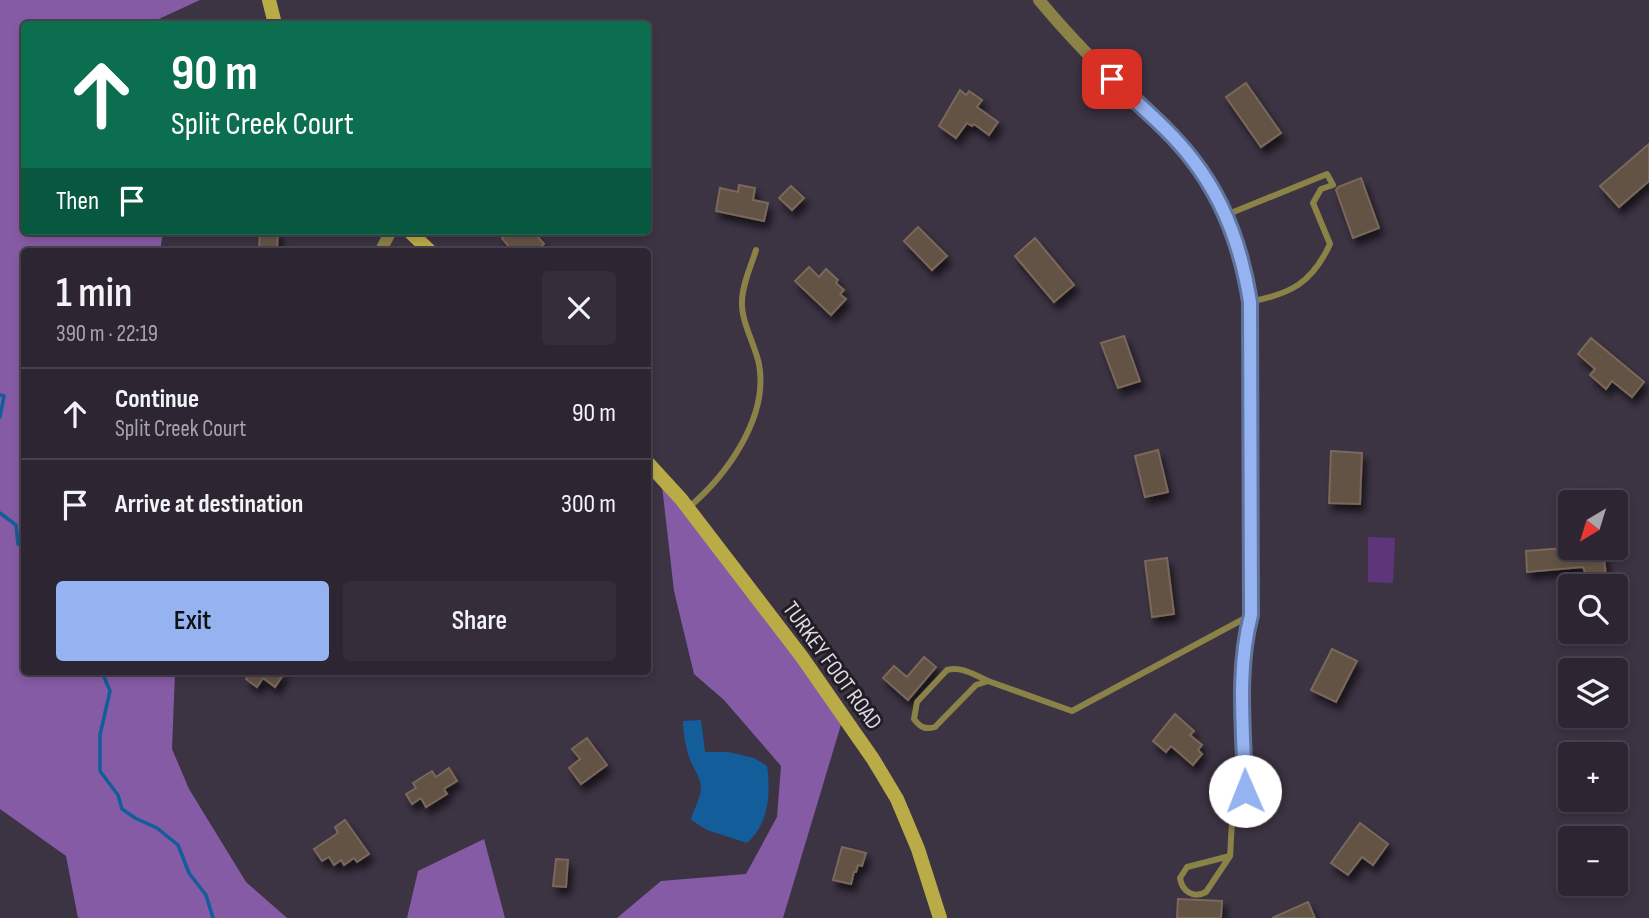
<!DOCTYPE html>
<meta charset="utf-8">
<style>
:root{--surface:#2d2632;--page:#352e3a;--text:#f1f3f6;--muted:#a7a5ac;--line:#48434d;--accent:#95b2f1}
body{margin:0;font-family:"Sofia Sans Condensed",sans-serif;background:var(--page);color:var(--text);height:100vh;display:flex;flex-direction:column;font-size:26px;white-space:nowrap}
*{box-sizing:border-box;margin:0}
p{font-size:23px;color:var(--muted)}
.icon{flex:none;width:38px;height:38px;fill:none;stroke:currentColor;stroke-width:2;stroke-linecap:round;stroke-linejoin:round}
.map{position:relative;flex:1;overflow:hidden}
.details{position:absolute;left:21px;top:248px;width:630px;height:427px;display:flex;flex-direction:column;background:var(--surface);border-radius:7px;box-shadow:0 4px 10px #0003,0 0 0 2px var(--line)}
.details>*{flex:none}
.guide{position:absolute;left:21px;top:21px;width:630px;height:214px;border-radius:7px;box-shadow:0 4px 10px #0003,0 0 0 2px var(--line);background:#0b6e4f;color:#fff;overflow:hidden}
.needle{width:46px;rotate:218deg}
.fabs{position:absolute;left:1558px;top:490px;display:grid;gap:14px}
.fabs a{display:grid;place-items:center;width:70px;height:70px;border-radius:7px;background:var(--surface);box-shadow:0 4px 10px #0003,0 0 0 2px var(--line);font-size:35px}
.pin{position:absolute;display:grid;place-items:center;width:60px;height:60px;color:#fff;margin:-30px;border-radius:14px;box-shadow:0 4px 10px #0006}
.me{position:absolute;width:77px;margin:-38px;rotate:359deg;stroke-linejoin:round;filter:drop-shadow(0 0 5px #0008)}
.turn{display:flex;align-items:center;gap:24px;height:147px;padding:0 35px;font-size:32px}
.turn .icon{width:91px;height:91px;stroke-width:2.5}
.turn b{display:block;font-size:49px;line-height:60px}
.then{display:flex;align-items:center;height:66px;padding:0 35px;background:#0003;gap:14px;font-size:26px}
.round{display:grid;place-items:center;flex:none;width:74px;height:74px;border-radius:7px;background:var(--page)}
.headline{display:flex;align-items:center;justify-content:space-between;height:119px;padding:0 35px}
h1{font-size:42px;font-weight:600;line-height:52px}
.cta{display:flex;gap:14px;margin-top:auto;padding:14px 35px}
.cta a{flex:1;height:80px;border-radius:7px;background:var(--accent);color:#111;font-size:28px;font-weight:600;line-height:80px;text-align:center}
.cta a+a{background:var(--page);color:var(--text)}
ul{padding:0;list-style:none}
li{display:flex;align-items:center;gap:21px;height:91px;padding:0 35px;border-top:2px solid var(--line)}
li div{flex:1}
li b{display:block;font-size:26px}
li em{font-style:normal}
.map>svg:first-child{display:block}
</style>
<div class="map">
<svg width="1649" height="918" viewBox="0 0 1649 918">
<defs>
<filter id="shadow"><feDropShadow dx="4" dy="7" stdDeviation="3.5" flood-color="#0009"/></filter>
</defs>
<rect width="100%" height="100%" fill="#3c3343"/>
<!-- green -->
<path fill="#5f357a" d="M1368,537l27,1 -2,45 -25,-1z"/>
<!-- forest -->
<g fill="#865ba5">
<path d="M0,0h200l-52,24h-124v207h139l-3,21h-136v420h151l-3,77 17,40 57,93 41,36h-209l-12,-62 -66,-47z"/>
<path d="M661,477l182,241 -60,200h-166l44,-37 85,-7 31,-57 4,-51 -57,-66 -30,-26 -20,-83z"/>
<path d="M484,839l21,79h-98l11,-47z"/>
</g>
<!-- water -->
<path fill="#135d9a" d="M701,720l4,32h24l25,6 13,8c4,27 2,58 -20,77l-40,-13 -16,-10c2,-10 9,-20 10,-31 0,-10 -5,-17 -9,-25 -6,-12 -9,-31 -9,-43z"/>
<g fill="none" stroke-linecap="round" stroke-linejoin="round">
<!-- stream -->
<g stroke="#135d9a" stroke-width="3.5">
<path d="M0,395l4,1 -4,21"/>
<path d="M0,513l16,12 2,19 6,-1"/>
<path d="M102,672l8,19 -10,44v36l18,24 4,14 13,9 22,10 21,17 11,28 17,22 7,23"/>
</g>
</g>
<!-- building -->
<g fill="#645245" stroke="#7a675a" stroke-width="2" filter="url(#shadow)">
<path d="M1246,83l35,50 -20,14 -35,-50z"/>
<path d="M960,90l6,5 3,-4 13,9 -5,7 21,15 -9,13 -15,-11 -2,2 -5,-3 -11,15 -17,-12z"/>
<path d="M1649,144v37l-30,26 -19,-21z"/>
<path d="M1361,178l18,50 -26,10 -17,-48 2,-3z"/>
<path d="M739,185l16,3 -2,12 15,3 -4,18 -48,-10 4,-23 18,4z"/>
<path d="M791,186l13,12 -12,12 -13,-12z"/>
<path d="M918,227l29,29 -15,14 -28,-29z"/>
<path d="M260,231h18l-1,20 -18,-1z"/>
<path d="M501,231h32l11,13 -9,8h-22l-11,-14 3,-2z"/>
<path d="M1035,238l39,47 -20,17 -39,-46z"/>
<path d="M809,267l10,10 7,-8 12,11 -2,3 8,7 -4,4 6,5 -15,16 -36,-34z"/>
<path d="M1124,336l16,45 -22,7 -17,-45z"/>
<path d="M1591,338l53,44 -12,15 -20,-16 -6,8 -16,-14 5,-6 -17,-15z"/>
<path d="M1158,450l10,42 -23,5 -10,-41z"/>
<path d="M1331,451l31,2 -2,51 -31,-1z"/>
<path d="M1565,548h38l3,28 -19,2 -4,-11 -56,5 -1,-21z"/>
<path d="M1167,558l7,56 -22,3 -7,-56z"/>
<path d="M1332,649l25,12 -21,41 -25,-12z"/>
<path d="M924,657l12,10 -28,33 -25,-22 11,-12 13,11z"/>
<path d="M251,672h34l-10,15 -12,-9 -6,9 -11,-8z"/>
<path d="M1175,714l19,17 -4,4 12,10 -4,5 4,4 -9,11 -22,-19 -5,6 -13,-11z"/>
<path d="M587,738l20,27 -26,19 -12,-16 11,-9 -8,-10z"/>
<path d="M449,768l8,13 -13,8 3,5 -21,13 -5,-9 -9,6 -6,-10 10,-6 -3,-5 19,-12 4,6z"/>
<path d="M345,820l24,34 -12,8 -3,-4 -10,7 -3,-5 -7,5 -5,-8 -7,4 -8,-12 24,-16 -3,-6z"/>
<path d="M1360,823l28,21 -15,21 -11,-8 -14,18 -17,-12z"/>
<path d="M842,847l24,6 -4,13 -4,-1 -2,7h-2l-3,12 -18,-4z"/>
<path d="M556,859l12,1 -2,27 -13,-1z"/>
<path d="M1178,899l44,2 -1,17h-44z"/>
<path d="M1308,902l7,16h-43z"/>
</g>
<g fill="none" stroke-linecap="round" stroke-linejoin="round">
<!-- lane -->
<g stroke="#8a8247" stroke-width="6">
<path d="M1226,215l101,-41 6,11 -12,4 -8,14 17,41c-18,39 -39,50 -81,58"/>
<path d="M688,508c38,-32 81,-90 71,-144 -4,-19 -18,-43 -17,-62 0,-17 9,-36 14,-52"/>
<path d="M988,681c-13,-6 -27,-15 -41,-11l-30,32 -3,17c6,8 11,11 21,8l41,-42 12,-4 84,30 179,-96"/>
<path d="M1230,856l-24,36c-13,7 -24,-1 -26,-14l7,-11 43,-11c2,-21 -1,-49 15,-65 -1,-58 -9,-119 6,-176"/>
</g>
<!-- street -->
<g stroke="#8a8247" stroke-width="12">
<path d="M1039,0c33,40 70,76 107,113 23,22 48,44 65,72 21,35 33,76 38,117l2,313"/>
<path d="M380,252l11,-21"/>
</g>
<!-- secondary -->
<g stroke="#b9ac47" stroke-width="14">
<path d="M269,0l6,24"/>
<path d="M409,231l22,21"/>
<path d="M648,463l33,36 121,158 71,102 24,40 21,50 22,69"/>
</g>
</g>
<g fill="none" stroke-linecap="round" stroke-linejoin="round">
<defs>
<path id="route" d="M1112,79c26,25 58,51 80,80 32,41 50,91 58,143l1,313c-15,57 -7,118 -6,176"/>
</defs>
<!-- route casing -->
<use href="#route" stroke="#61749d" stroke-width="18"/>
<!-- route -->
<use href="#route" stroke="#95b2f1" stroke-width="12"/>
</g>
<g text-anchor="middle" stroke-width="6" stroke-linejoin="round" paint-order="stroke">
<!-- street labels -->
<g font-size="23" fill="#ded8e3" stroke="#211d24">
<text transform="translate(833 665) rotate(54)" y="8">TURKEY FOOT ROAD</text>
</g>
</g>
</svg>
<div class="fabs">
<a><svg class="needle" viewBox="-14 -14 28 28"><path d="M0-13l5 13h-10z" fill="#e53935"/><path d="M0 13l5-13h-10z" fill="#a7a5ac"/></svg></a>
<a><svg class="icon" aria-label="search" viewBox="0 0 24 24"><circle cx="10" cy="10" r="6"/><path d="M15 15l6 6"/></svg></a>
<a><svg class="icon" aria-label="layers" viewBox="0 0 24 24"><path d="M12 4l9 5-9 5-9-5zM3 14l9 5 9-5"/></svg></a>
<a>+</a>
<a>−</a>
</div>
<div class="pin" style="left:1112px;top:79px;background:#d93025"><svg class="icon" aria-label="arrive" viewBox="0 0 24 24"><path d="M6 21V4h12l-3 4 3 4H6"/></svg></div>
<svg class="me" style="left:1245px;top:791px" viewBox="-20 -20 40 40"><circle r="19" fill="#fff"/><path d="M0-13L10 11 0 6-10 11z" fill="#95b2f1"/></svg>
<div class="guide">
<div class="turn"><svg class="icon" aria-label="ahead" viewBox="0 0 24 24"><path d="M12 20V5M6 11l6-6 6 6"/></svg><div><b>90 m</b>Split Creek Court</div></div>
<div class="then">Then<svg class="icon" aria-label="arrive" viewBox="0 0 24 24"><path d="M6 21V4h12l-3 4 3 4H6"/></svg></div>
</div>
<section class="details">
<div class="headline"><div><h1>1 min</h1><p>390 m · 22:19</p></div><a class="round"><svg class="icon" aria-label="close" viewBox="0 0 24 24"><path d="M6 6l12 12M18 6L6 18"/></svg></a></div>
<ul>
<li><svg class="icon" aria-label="ahead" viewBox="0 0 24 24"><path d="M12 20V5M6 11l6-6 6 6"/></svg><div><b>Continue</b><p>Split Creek Court</p></div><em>90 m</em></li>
<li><svg class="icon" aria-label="arrive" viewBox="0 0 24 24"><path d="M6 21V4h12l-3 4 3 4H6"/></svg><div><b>Arrive at destination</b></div><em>300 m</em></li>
</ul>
<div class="cta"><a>Exit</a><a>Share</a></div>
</section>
</div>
